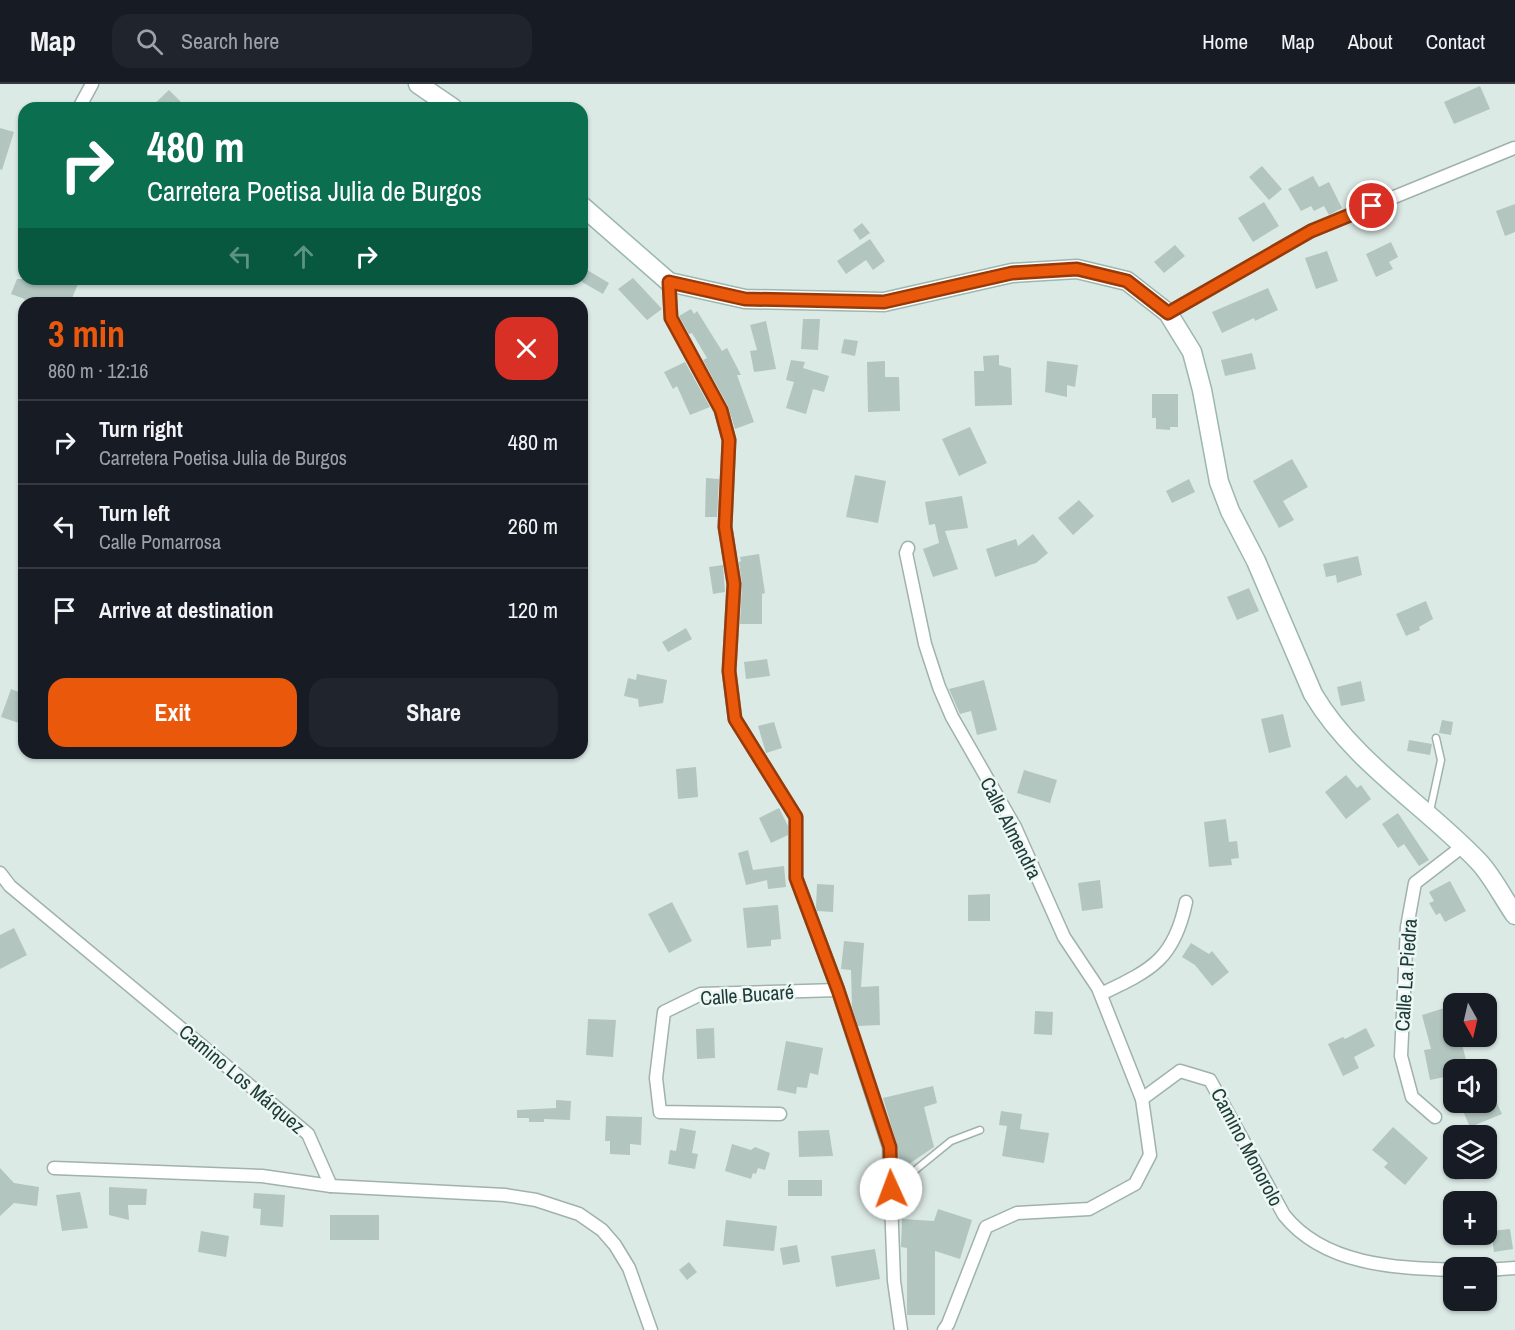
<!DOCTYPE html>
<meta charset="utf-8">
<style>
:root{--surface:#171b24;--page:#20242c;--text:#f1f3f6;--muted:#9ea1a6;--line:#363941;--accent:#ea580c}
body{margin:0;font-family:"Archivo Narrow",sans-serif;background:var(--page);color:var(--text);height:100vh;display:flex;flex-direction:column;font-size:22px;white-space:nowrap}
*{box-sizing:border-box;margin:0}
p{font-size:20px;color:var(--muted)}
.icon{flex:none;width:33px;height:33px;fill:none;stroke:currentColor;stroke-width:2;stroke-linecap:round;stroke-linejoin:round}
.map{position:relative;flex:1;overflow:hidden}
.sheet{position:absolute;left:18px;top:213px;width:570px;height:462px;display:flex;flex-direction:column;background:var(--surface);border-radius:18px;box-shadow:0 2px 4px #0004}
.sheet>*{flex:none}
.guide{position:absolute;left:18px;top:18px;width:570px;height:183px;border-radius:18px;box-shadow:0 2px 4px #0004;background:#0b6e4f;color:#fff;overflow:hidden}
.needle{width:39px;rotate:172deg}
.controls{position:absolute;left:1443px;top:909px;display:grid;gap:12px}
.controls a{display:grid;place-items:center;width:54px;height:54px;border-radius:12px;background:var(--surface);box-shadow:0 2px 4px #0004;font-size:30px}
.pin{position:absolute;display:grid;place-items:center;width:51px;height:51px;color:#fff;margin:-26px;border:3px solid #fff;border-radius:50%;box-shadow:0 2px 6px #0007}
.me{position:absolute;width:66px;margin:-33px;rotate:358deg;stroke-linejoin:round;filter:drop-shadow(0 0 4px #0008)}
.turn{display:flex;align-items:center;gap:21px;height:126px;padding:0 30px;font-size:27px}
.turn .icon{width:78px;height:78px;stroke-width:2.5}
.turn b{display:block;font-size:42px;line-height:51px}
.lanes{display:flex;align-items:center;height:57px;padding:0 30px;background:#0003;justify-content:center;gap:30px;direction:ltr}
.lanes .off{opacity:.35}
.round{display:grid;place-items:center;flex:none;width:63px;height:63px;border-radius:18px;background:var(--page)}
.summary{display:flex;align-items:center;justify-content:space-between;height:102px;padding:0 30px}
h1{font-size:36px;font-weight:800;line-height:45px;color:var(--accent)}
.button{display:flex;gap:12px;margin-top:auto;padding:12px 30px}
.button a{flex:1;height:69px;border-radius:18px;background:var(--accent);color:#fff;font-size:24px;font-weight:800;line-height:69px;text-align:center}
.button a+a{background:var(--page);color:var(--text)}
ul{padding:0;list-style:none}
li{display:flex;align-items:center;gap:18px;height:84px;padding:0 30px;border-top:2px solid var(--line)}
li div{flex:1}
li b{display:block;font-size:22px}
li em{font-style:normal}
header{display:flex;align-items:center;gap:36px;box-sizing:border-box;height:84px;padding:0 30px;background:var(--surface);border-bottom:2px solid var(--line)}
header strong{font-size:28px}
nav{display:flex;gap:33px;margin-inline-start:auto;font-size:21px}
.search{width:420px;height:54px;background:var(--page);display:flex;align-items:center;gap:15px;box-sizing:border-box;padding:0 21px;border-radius:18px;color:var(--muted);font-size:22px}
.map>svg:first-child{display:block}
</style>
<header>
<strong>Map</strong>
<div class="search"><svg class="icon" aria-label="search" viewBox="0 0 24 24"><circle cx="10" cy="10" r="6"/><path d="M15 15l6 6"/></svg>Search here</div>
<nav><a>Home</a><a>Map</a><a>About</a><a>Contact</a></nav>
</header>
<div class="map">
<svg width="1515" height="1246" viewBox="0 0 1515 1246">
<rect width="100%" height="100%" fill="#dceae6"/>
<!-- building -->
<g fill="#b2c5bf">
<path d="M1480,2l10,23 -36,15 -10,-22z"/>
<path d="M169,6l18,18h-37z"/>
<path d="M0,44l14,4 -12,38 -2,-1z"/>
<path d="M1262,82l20,23 -13,11 -20,-23z"/>
<path d="M1313,92l6,11 10,-5 13,26 -13,7 -5,-9 -10,5 -3,-5 -10,5 -13,-22z"/>
<path d="M1264,118l15,24 -26,16 -15,-24z"/>
<path d="M1515,120v28l-10,4 -9,-25z"/>
<path d="M862,139l8,10 -10,7 -7,-10z"/>
<path d="M870,155l15,22 -12,9 -7,-10 -20,14 -9,-13z"/>
<path d="M1391,158l7,15 -9,5 4,7 -17,8 -10,-23z"/>
<path d="M1175,161l10,11 -21,17 -10,-11z"/>
<path d="M1327,167l11,30 -22,8 -11,-31z"/>
<path d="M582,183l27,16 -6,11 -21,-12z"/>
<path d="M633,194l29,31 -15,11 -29,-31z"/>
<path d="M17,195h63l-10,24h-47l2,-4 -14,-5z"/>
<path d="M1268,204l10,22 -23,11 -1,-3 -32,15 -10,-21z"/>
<path d="M691,225l3,5 3,-3 25,40 5,-3 14,27h-4l17,47 -19,7 -7,-23 -25,-46 4,-2 -15,-25 -3,1 -10,-18z"/>
<path d="M803,235h17l-2,31 -17,-1z"/>
<path d="M766,237l10,48 -22,3 -4,-21 7,-1 -7,-25z"/>
<path d="M844,255l14,2 -3,15 -14,-3z"/>
<path d="M1252,269l4,16 -31,7 -4,-16z"/>
<path d="M999,271v10l12,3 1,37 -37,1 -1,-35h10l-1,-15z"/>
<path d="M791,276l14,2 -2,6 26,8 -5,16 -11,-3 -7,25 -20,-6 8,-26 -8,-2z"/>
<path d="M885,277v16h14l1,34 -32,1 -1,-50z"/>
<path d="M1047,277l31,4 -3,22 -8,-2v12l-22,-5z"/>
<path d="M685,278l25,45 -20,8 -13,-29 -4,3 -9,-17z"/>
<path d="M1152,310h26v33h-8v3l-14,-1v-11h-4z"/>
<path d="M970,343l17,36 -28,13 -17,-37z"/>
<path d="M1292,375l16,28 -25,14 11,19 -15,8 -26,-47z"/>
<path d="M855,391l31,6 -8,42 -32,-6z"/>
<path d="M706,394l13,1 -2,38h-12z"/>
<path d="M1189,395l6,13 -23,11 -6,-12z"/>
<path d="M962,412l6,32 -23,3 13,38 -25,8 -10,-28 16,-6 -4,-19 -6,1 -4,-23z"/>
<path d="M1079,416l15,16 -21,19 -15,-17z"/>
<path d="M1033,450l15,19 -12,10 -41,14 -9,-28 30,-10 2,7z"/>
<path d="M759,470l6,39 -3,1v30h-22l2,-40 -3,-22 2,-1 -1,-4z"/>
<path d="M1358,472l4,19 -25,8 -1,-8 -10,2 -3,-13z"/>
<path d="M723,481l2,27 -12,2 -4,-27z"/>
<path d="M1249,504l10,23 -22,9 -10,-23z"/>
<path d="M1426,517l7,18 -14,8 1,3 -14,6 -10,-22z"/>
<path d="M686,544l6,11 -24,13 -6,-10z"/>
<path d="M767,575l3,17 -24,3 -2,-17z"/>
<path d="M637,590l30,6 -4,23 -24,4 -1,-8 -14,-3 4,-18 8,2z"/>
<path d="M984,596l13,50 -20,5 -6,-24 -11,3 -11,-25z"/>
<path d="M1361,597l4,20 -24,5 -4,-19z"/>
<path d="M11,605l13,5v14l-5,15 -18,-6z"/>
<path d="M1283,630l8,33 -22,6 -8,-34z"/>
<path d="M1442,636l11,2 -2,13 -12,-2z"/>
<path d="M774,638l8,26 -16,5 -8,-27z"/>
<path d="M1409,656l23,4 -2,11 -23,-4z"/>
<path d="M696,683l2,30 -20,2 -2,-30z"/>
<path d="M1024,686l33,10 -7,23 -33,-10z"/>
<path d="M1346,691l11,13 4,-3 10,14 -25,20 -21,-27z"/>
<path d="M779,724l9,18v9l-17,8 -12,-25z"/>
<path d="M1398,729l31,47 -10,6 -15,-22 -6,4 -16,-24z"/>
<path d="M1226,735l3,23 8,-1 2,17 -8,1 1,6 -23,2 -5,-45z"/>
<path d="M748,766l5,20 31,-4 2,21 -18,2 -1,-9 -21,5 -8,-32z"/>
<path d="M1100,796l3,28 -21,3 -4,-28z"/>
<path d="M1450,797l16,30 -21,11 -5,-9 -4,2 -7,-12 5,-2 -5,-9z"/>
<path d="M817,800l17,1 -1,27 -16,-1 -1,-4z"/>
<path d="M990,810v27h-22v-26z"/>
<path d="M672,818l20,39 -23,12 -21,-39z"/>
<path d="M778,821l3,34 -10,1v6l-24,2 -4,-40z"/>
<path d="M14,844l13,27 -27,14v-34z"/>
<path d="M844,857l20,2 -3,44 18,-1 1,39 -22,1 -6,-19 -1,-37 -10,-1z"/>
<path d="M1191,859l18,11 3,-3 17,21 -17,14 -17,-21 -13,-8z"/>
<path d="M1454,921v31h6l7,28 -6,1 1,5h-8v5l-24,5 -6,-30 7,-1 -9,-34z"/>
<path d="M1035,927l18,1 -1,23 -18,-1z"/>
<path d="M588,935l28,1 -3,37 -27,-2z"/>
<path d="M714,944l1,30 -18,1 -1,-30z"/>
<path d="M1366,944l9,18 -21,11 5,11 -16,8 -15,-32 15,-7 2,2z"/>
<path d="M786,957l37,7 -5,27 -8,-2 -3,15 -10,-1 -1,7 -19,-4z"/>
<path d="M1486,996l16,34 -32,13 -11,-25h27z"/>
<path d="M933,1002l4,17 -13,4 10,40 -34,23 -3,-25 -14,-47z"/>
<path d="M556,1016l15,1 -1,19 -26,-1v3h-15v-4h-12v-8l39,-2z"/>
<path d="M1001,1027l21,3 -2,15 29,4 -5,30 -42,-7 5,-30 -8,-1z"/>
<path d="M606,1032l36,1 -1,28 -11,-1v11l-20,-1v-13h-5z"/>
<path d="M1393,1043l35,31 -23,27 -21,-18 4,-4 -16,-13z"/>
<path d="M680,1044l16,3 -4,22 6,1 -3,15 -27,-5 2,-14 6,1z"/>
<path d="M829,1046l4,26 -34,1 -1,-26z"/>
<path d="M732,1060l19,6 4,-3 15,6 -5,17 -7,-2 -2,6 -3,-1 -2,6 -26,-8z"/>
<path d="M0,1084l14,15 25,4 -2,19 -23,-3 -14,13z"/>
<path d="M1454,1084h24v10l-23,2z"/>
<rect x="788" y="1096" width="34" height="16"/>
<path d="M109,1103l38,2 -1,16h-18l1,15 -20,-5z"/>
<path d="M80,1108l8,36 -26,3 -6,-36z"/>
<path d="M254,1109l31,2 -2,32 -23,-2 1,-16 -8,-1z"/>
<path d="M938,1125l34,11 -12,39 -25,-8v64h-28v-67l-6,-1 1,-28 32,2z"/>
<rect x="330" y="1131" width="49" height="25"/>
<path d="M726,1136l51,6 -3,25 -51,-5z"/>
<path d="M1510,1145l3,20 -19,3 -3,-21z"/>
<path d="M201,1147l28,5 -3,21 -28,-5z"/>
<path d="M797,1161l3,17 -17,3 -3,-17z"/>
<path d="M875,1165l5,30 -44,8 -5,-31z"/>
<path d="M689,1178l8,10 -10,8 -8,-10z"/>
</g>
<g fill="none" stroke-linecap="round" stroke-linejoin="round">
<defs>
<g id="lane">
<path d="M1430,727l11,-51 -5,-22"/>
<path d="M892,1105l59,-48 29,-11"/>
</g>
<g id="street">
<path d="M79,24l13,-24"/>
<path d="M669,198l2,36 50,92 8,30 -4,87 9,57 -5,87 6,48 61,98v61l42,112 51,157 5,134 7,49"/>
<path d="M1168,229l143,-82 203,-83"/>
<path d="M908,464l-2,5 19,91 14,43 13,30 63,110 49,110 34,51 44,111 8,56 -15,29 -46,25 -72,4 -31,14 -38,97 -4,6"/>
<path d="M0,789l10,13 298,248 23,52"/>
<path d="M1101,910c50,-24 73,-34 85,-92"/>
<path d="M1142,1015l38,-28 30,9 74,135c40,50 110,53 170,55"/>
<path d="M780,1030l-120,-2 -4,-34 8,-66 37,-18 137,-4"/>
<path d="M1435,1033l-23,-20 -11,-41 6,-129 8,-44 48,-37"/>
<path d="M54,1084l208,8 69,10 174,9 31,5 43,14 23,16 13,15 14,23 22,62"/>
<path d="M1486,1186l29,-2"/>
</g>
<g id="secondary">
<path d="M418,0l35,24"/>
<path d="M582,122l87,76 76,17 139,3 128,-29 65,-4 50,12 41,32 24,39 10,38 17,92 11,29 26,50 57,133c40,68 112,111 166,168 14,15 24,36 36,53"/>
</g>
</defs>
<!-- lane casing -->
<use href="#lane" stroke="#9fb2ae" stroke-width="9"/>
<!-- street casing -->
<use href="#street" stroke="#9fb2ae" stroke-width="15"/>
<!-- secondary casing -->
<use href="#secondary" stroke="#9bb7b0" stroke-width="21"/>
<!-- lane -->
<use href="#lane" stroke="#fff" stroke-width="6"/>
<!-- street -->
<use href="#street" stroke="#fff" stroke-width="12"/>
<!-- secondary -->
<use href="#secondary" stroke="#fff" stroke-width="18"/>
</g>
<g fill="none" stroke-linecap="round" stroke-linejoin="round">
<defs>
<path id="route" d="M891,1105l-1,-42 -52,-157 -42,-112v-61l-61,-98 -6,-48 5,-87 -9,-57 4,-87 -8,-30 -50,-92 -2,-36 76,17 139,3 128,-29 65,-4 50,12 41,32 143,-82 61,-25"/>
</defs>
<!-- route casing -->
<use href="#route" stroke="#983908" stroke-width="15"/>
<!-- route -->
<use href="#route" stroke="#ea580c" stroke-width="10"/>
</g>
<g text-anchor="middle" stroke-width="5" stroke-linejoin="round" paint-order="stroke">
<!-- street labels -->
<g font-size="20" fill="#1d3a37" stroke="#edf7f3">
<text transform="translate(1011 744) rotate(63)" y="7">Calle Almendra</text>
<text transform="translate(1406 891) rotate(-86)" y="7">Calle La Piedra</text>
<text transform="translate(747 911) rotate(-4)" y="7">Calle Bucaré</text>
<text transform="translate(242 995) rotate(40)" y="7">Camino Los Márquez</text>
<text transform="translate(1247 1063) rotate(62)" y="7">Camino Monorolo</text>
</g>
</g>
</svg>
<div class="controls">
<a><svg class="needle" viewBox="-14 -14 28 28"><path d="M0-13l5 13h-10z" fill="#e53935"/><path d="M0 13l5-13h-10z" fill="#9ea1a6"/></svg></a>
<a><svg class="icon" aria-label="sound" viewBox="0 0 24 24"><path d="M4 9h4l5-4v14l-5-4H4zM17 9q2 3 0 6"/></svg></a>
<a><svg class="icon" aria-label="layers" viewBox="0 0 24 24"><path d="M12 4l9 5-9 5-9-5zM3 14l9 5 9-5"/></svg></a>
<a>+</a>
<a>−</a>
</div>
<div class="pin" style="left:1372px;top:122px;background:#d93025"><svg class="icon" aria-label="arrive" viewBox="0 0 24 24"><path d="M6 21V4h12l-3 4 3 4H6"/></svg></div>
<svg class="me" style="left:891px;top:1105px" viewBox="-20 -20 40 40"><circle r="19" fill="#fff"/><path d="M0-13L10 11 0 6-10 11z" fill="#ea580c"/></svg>
<div class="guide">
<div class="turn"><svg class="icon" aria-label="right" viewBox="0 0 24 24"><path d="M7 20v-9h11M14 6l5 5-5 5"/></svg><div><b>480 m</b>Carretera Poetisa Julia de Burgos</div></div>
<div class="lanes"><svg class="icon off" aria-label="left" viewBox="0 0 24 24"><path d="M17 20v-9H6M10 6l-5 5 5 5"/></svg><svg class="icon off" aria-label="ahead" viewBox="0 0 24 24"><path d="M12 20V5M6 11l6-6 6 6"/></svg><svg class="icon" aria-label="right" viewBox="0 0 24 24"><path d="M7 20v-9h11M14 6l5 5-5 5"/></svg></div>
</div>
<section class="sheet">
<div class="summary"><div><h1>3 min</h1><p>860 m · 12:16</p></div><a class="round" style="background:#d93025;color:#fff"><svg class="icon" aria-label="close" viewBox="0 0 24 24"><path d="M6 6l12 12M18 6L6 18"/></svg></a></div>
<ul>
<li><svg class="icon" aria-label="right" viewBox="0 0 24 24"><path d="M7 20v-9h11M14 6l5 5-5 5"/></svg><div><b>Turn right</b><p>Carretera Poetisa Julia de Burgos</p></div><em>480 m</em></li>
<li><svg class="icon" aria-label="left" viewBox="0 0 24 24"><path d="M17 20v-9H6M10 6l-5 5 5 5"/></svg><div><b>Turn left</b><p>Calle Pomarrosa</p></div><em>260 m</em></li>
<li><svg class="icon" aria-label="arrive" viewBox="0 0 24 24"><path d="M6 21V4h12l-3 4 3 4H6"/></svg><div><b>Arrive at destination</b></div><em>120 m</em></li>
</ul>
<div class="button"><a>Exit</a><a>Share</a></div>
</section>
</div>
